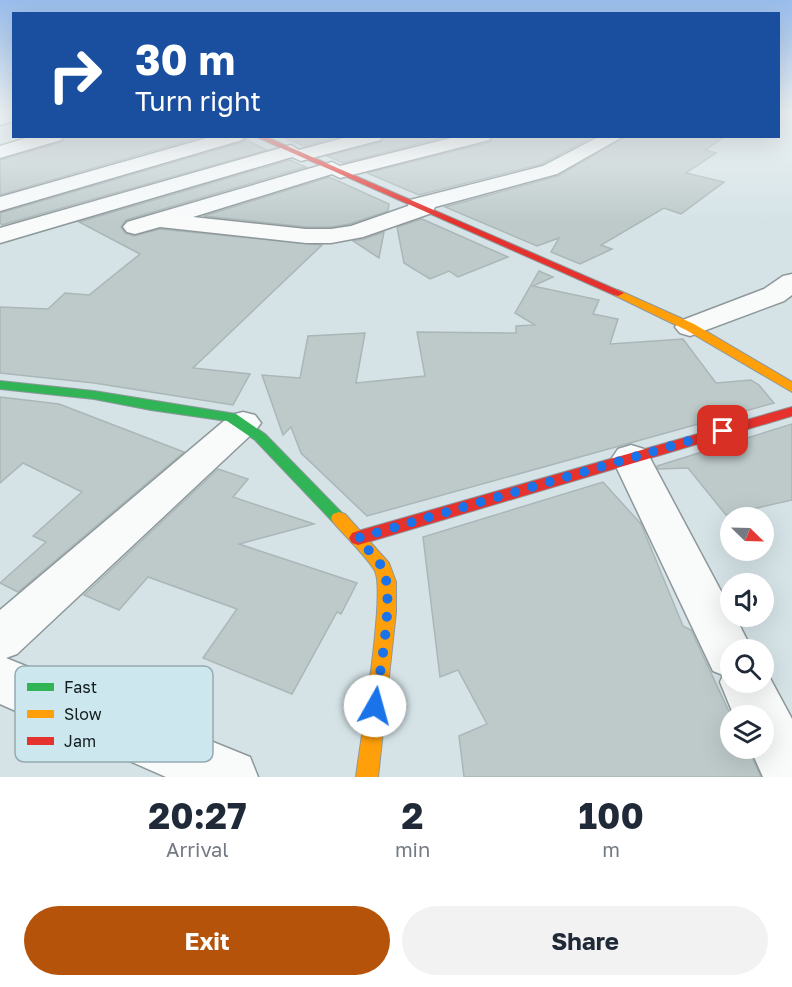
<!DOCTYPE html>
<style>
:root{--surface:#fff;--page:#f2f2f3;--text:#1f2937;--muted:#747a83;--accent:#b45309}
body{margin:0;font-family:"Golos Text",sans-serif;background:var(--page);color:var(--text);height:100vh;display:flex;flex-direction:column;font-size:22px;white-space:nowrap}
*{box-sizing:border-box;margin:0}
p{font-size:20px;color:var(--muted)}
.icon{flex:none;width:33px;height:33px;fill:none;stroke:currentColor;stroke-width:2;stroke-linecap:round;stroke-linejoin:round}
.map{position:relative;height:777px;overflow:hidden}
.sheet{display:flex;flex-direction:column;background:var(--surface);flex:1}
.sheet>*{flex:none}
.hud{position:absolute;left:12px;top:12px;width:768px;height:126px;border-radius:0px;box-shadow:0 6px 24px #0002;background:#1a4fa0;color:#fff;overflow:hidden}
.needle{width:39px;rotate:113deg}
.fabs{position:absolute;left:720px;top:507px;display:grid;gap:12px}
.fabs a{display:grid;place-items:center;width:54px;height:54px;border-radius:50%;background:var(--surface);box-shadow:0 6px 24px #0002;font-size:30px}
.pin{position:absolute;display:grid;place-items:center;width:51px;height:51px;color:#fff;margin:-26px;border-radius:12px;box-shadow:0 3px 9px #0006}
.me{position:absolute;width:66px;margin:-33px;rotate:7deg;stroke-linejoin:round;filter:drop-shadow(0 0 4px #0008)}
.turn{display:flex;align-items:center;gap:21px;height:126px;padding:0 24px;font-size:27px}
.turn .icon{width:78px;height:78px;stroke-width:2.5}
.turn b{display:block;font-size:42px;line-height:51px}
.eta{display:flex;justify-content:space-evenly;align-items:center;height:102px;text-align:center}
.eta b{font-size:36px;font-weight:700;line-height:42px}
.primary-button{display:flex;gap:12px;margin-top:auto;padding:12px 24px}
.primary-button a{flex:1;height:69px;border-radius:36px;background:var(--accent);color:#fff;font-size:24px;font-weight:700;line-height:69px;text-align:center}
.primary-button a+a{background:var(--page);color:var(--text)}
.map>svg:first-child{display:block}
</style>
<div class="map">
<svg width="792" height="777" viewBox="0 0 792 777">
<rect width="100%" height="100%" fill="#d5e3e7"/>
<!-- building -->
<g fill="#becaca" stroke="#aab6b7" stroke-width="1.5">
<path d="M66,136h138l-204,59v-35l62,-18z"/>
<path d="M281,136h59l-36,10z"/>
<path d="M385,136h63l-105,27 -16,-7 54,-14z"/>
<path d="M494,136h100l-52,28 -123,31 -52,-22 123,-31z"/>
<path d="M626,136h100l-21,14 11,3 -30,20 38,9 -43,32 -17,-6 -63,37 11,4 -32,15 -29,-12 8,-14 -22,8 -92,-39 113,-31z"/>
<path d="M246,138l4,4 17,8 -265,75 -2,-2v-10l243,-71z"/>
<path d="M290,160l16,7 -180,53 -5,7 4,6 9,3 26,-7 162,16 -129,123 57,6 -17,31 -139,-22 -94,-10v-66l48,2 17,-16 24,2 51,-41 -61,-32z"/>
<path d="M329,177l60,27 -1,7 -38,13 -19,3h-25l-102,-11z"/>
<path d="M422,219l86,38 -50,20 -9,-6 -19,8 -26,-16 -7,-36z"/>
<path d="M384,232l-5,26 -26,-17 11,-2z"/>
<path d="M539,271l14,6 -20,9 66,14 -6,14 25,5 -8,25 73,-5 33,44 35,-3 8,5 15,18 -407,113 -66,-63 -10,-26 -8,8 -21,-60 38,3 8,-42 57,-3 -9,50 69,-7 -8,-44 99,1v-7l19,-1 -20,-12z"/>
<path d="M0,397l59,7 125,48 -166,140 -18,-9 46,-41 -13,-6 49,-44 -59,-29 -23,20z"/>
<path d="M792,424v76l-66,15 -38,-47 -30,1 -1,-3z"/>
<path d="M218,469l30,10 -15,18 81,27 -75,20 118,39 -16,31 -4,-2 -45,82 -89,-36 34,-49 -89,-32 -29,33 -35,-15z"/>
<path d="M603,482l38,42 42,102 8,4 40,86 -1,32h18l13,29h-297l-5,-41 28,-12 -29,-54 -18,7 -17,-140z"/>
</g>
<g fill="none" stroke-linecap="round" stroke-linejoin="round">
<defs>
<g id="street">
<path d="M7,113h7v8l-14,4v-10z"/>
<path d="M33,136h31l-3,4 -61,18v-12z"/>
<path d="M214,136h31l-3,4 -242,71v-14z"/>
<path d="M351,136h32l-3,4 -79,21 -9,-4 -292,86v-15l284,-81 7,-2 8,5z"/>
<path d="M459,136h33l-3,4 -149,38 -8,-4 -139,43 113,12h25l20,-3 57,-20 2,-6 133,-34 57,-30h24l-67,38 -122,33 -3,6 -69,24 -32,6h-25l-146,-16 -25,7 -8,-2 -4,-5 4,-5 198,-58 7,-2 8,4z"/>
<path d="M792,274v21l-8,6 -94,35 -10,-3 -5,-6 5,-6 84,-32 19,-13z"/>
<path d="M243,412l12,3 6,8 -6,8 -238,223 -11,4 244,99 8,20h-92l-166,-73v-94l231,-195z"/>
<path d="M631,445l13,4 6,9 80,150v8h5l17,34h-22v32h34v-15l28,52v58h-29l-13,-29h14v-32h-30l-14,-34 3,-7 -10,-4 -101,-213 6,-9z"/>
</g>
<path id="fast" d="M0,381l94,10 142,23 29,20 82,84 -2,4 -6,2 -6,-2 -78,-82 -28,-19 -76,-11 -57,-11 -94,-10z"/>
<g id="slow">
<path d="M618,290l76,34 98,58v10l-106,-62 -72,-35v-4z"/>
<path d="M339,512l6,2 44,49 7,19v30l-18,165h-22c4,-34 30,-183 19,-206 -7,-13 -31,-36 -42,-49l-2,-4 2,-4z"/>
</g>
<g id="jam">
<path d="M254,136h10l360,157 -6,3 -4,-1z"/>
<path d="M792,407v9l-434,129 -6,-2 -3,-5 3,-5 6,-2z"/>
</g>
</defs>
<!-- street casing -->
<use href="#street" stroke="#8e989b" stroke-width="3"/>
<!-- fast casing -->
<use href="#fast" stroke="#8e989b" stroke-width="2"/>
<!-- slow casing -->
<use href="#slow" stroke="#8e989b" stroke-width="2"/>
<!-- jam casing -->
<use href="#jam" stroke="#8e989b" stroke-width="2"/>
<!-- street -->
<use href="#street" fill="#f9fbfb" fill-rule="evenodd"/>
<!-- fast -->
<use href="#fast" fill="#30b455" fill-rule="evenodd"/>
<!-- slow -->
<use href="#slow" fill="#ff9f0a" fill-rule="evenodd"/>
<!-- jam -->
<use href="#jam" fill="#e5322d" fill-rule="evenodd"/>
</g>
<!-- sky -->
<linearGradient id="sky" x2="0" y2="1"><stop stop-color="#99bdec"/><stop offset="0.51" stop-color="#ecf2f4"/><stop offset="1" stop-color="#ecf2f4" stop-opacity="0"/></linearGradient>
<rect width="792" height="221" fill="url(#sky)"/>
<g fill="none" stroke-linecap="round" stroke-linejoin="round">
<!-- route -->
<path stroke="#1a73e8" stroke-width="10" stroke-dasharray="0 18" d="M375,706c4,-30 21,-114 7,-139 -6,-10 -16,-19 -24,-29l365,-107"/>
</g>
<!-- legend -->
<rect x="15" y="666" width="198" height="96" rx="9" fill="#cde7ef" stroke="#95aab1" stroke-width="1.5"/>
<rect x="27" y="683" width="27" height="8" fill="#30b455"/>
<rect x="27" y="710" width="27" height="8" fill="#ff9f0a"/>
<rect x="27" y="737" width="27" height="8" fill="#e5322d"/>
<g font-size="16" fill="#131c1f">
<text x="64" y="693">Fast</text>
<text x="64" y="720">Slow</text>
<text x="64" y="747">Jam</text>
</g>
</svg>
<div class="fabs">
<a><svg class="needle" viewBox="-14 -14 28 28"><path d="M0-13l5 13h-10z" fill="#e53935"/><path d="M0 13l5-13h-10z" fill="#747a83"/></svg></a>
<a><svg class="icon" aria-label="sound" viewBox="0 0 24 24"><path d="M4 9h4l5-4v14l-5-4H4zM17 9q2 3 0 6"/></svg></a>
<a><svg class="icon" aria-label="search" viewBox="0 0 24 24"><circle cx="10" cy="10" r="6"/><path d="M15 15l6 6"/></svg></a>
<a><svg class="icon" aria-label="layers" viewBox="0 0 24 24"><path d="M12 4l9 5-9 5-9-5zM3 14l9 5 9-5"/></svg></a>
</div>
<div class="pin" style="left:723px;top:431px;background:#d93025"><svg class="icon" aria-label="arrive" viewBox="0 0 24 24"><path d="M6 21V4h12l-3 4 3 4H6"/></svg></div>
<svg class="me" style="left:375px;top:706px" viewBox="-20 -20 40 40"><circle r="19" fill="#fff"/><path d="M0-13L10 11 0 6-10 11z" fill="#1a73e8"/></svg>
<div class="hud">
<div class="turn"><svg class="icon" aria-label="right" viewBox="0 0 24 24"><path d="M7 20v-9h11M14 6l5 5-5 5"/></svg><div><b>30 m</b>Turn right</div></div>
</div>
</div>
<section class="sheet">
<div class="eta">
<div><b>20:27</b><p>Arrival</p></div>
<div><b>2</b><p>min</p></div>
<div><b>100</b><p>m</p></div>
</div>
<div class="primary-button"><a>Exit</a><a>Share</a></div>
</section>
